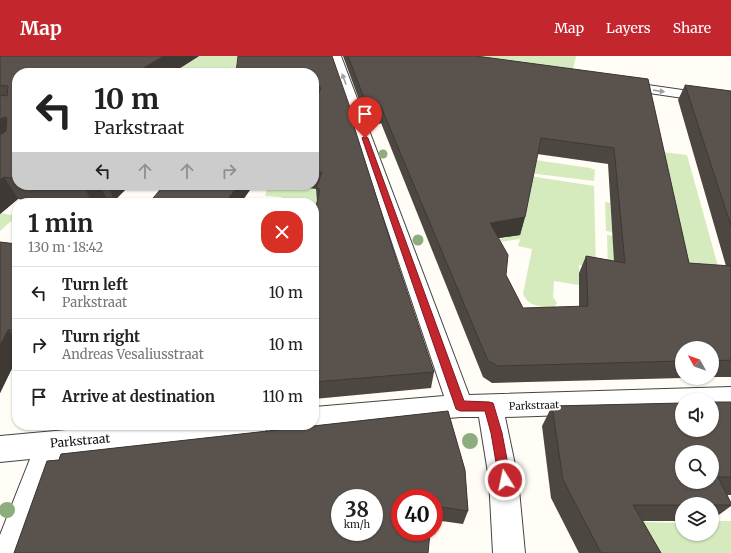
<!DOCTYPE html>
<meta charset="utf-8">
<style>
:root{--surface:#fff;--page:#f2f2f2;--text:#222;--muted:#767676;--line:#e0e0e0;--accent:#c4262e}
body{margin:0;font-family:Merriweather,serif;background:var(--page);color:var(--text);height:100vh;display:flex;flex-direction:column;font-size:15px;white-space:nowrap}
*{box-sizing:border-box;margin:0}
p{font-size:13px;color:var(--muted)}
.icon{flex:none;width:22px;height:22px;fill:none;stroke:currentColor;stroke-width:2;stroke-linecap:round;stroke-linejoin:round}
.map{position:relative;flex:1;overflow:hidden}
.sheet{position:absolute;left:12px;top:142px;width:307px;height:232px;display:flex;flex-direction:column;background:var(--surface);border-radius:16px;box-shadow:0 1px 3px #0004}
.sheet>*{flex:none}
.guide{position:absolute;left:12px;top:12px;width:307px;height:122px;border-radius:16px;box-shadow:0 1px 3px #0004;background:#fff;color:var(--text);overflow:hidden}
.needle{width:26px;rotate:310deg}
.tools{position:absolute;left:675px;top:285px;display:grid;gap:8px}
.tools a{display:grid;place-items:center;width:44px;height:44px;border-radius:50%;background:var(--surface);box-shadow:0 1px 3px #0004;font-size:20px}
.speed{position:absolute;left:331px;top:433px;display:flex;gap:8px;font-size:20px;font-weight:700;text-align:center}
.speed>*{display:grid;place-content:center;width:52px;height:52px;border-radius:50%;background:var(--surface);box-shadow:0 1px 3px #0004;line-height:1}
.speed small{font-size:10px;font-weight:400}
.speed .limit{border:6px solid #d22;background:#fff;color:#111}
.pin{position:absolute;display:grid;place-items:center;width:34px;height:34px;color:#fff;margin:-41px -17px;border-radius:50% 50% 50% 0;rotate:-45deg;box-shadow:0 0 4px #0007}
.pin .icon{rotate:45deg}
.me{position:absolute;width:44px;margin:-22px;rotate:350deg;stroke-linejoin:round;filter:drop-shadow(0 0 3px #0008)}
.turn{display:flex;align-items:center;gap:14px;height:84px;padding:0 16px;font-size:18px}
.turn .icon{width:52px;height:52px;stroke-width:2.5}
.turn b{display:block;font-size:28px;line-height:34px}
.lanes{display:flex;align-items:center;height:38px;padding:0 16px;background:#0003;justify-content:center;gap:20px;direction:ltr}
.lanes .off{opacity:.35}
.round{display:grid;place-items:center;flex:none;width:42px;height:42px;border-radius:16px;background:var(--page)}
.overview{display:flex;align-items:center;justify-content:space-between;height:68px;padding:0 16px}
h1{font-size:24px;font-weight:700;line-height:30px}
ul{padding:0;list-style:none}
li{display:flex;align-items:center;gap:12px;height:52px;padding:0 16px;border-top:1px solid var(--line)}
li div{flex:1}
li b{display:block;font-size:15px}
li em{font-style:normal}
header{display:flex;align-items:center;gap:24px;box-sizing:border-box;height:56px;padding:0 20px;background:var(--accent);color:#fff}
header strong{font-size:19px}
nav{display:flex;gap:22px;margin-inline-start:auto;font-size:14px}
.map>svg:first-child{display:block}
</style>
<header>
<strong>Map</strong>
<nav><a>Map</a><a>Layers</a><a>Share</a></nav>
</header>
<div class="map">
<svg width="731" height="497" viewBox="0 0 731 497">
<rect width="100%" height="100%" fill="#fffdf5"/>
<!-- green -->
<g fill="#d5ebbd">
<path d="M146,0h108l39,17h-121z"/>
<path d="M452,0h124l-4,17z"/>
<path d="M653,95l34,4 31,111 -43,1z"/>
<path d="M488,97l102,15 5,2 -1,11 -65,-8z"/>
<path d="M530,120l64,10 2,82 -17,-3v20l-25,-4 -1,16 4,6 -3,5c-11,-1 -26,-1 -31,-14l9,-45 -14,-3 2,-7 -57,8 -2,-5 45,-4z"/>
<path d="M268,129h43l11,4 -8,71v-57h-34l2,-6 -17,-1z"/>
<path d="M605,146l5,1 2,29 -6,-1z"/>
<path d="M1,157l16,3 -17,15v-17z"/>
<path d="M607,179l6,1 2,32 -7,-3z"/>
<path d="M634,438l11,28 37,1v11h30v-13h19v32h-97z"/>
</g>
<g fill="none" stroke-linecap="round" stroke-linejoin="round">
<defs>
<g id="minor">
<path d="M329,0h12l128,339 262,-8v22l-19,1v-10h-30v11l-177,6 13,62 7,74h-32l-4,-74 -10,-62h-19l-146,14 -9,-4 -2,-2h11v-18l130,-11z"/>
<path d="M620,25l111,16v8l-116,-17 -1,-3 1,-3z"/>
<path d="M121,369h147l-3,9 -10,3 -195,19 -35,97h-25v-18l30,-76 -30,3v-26z"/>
</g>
</defs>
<!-- minor casing -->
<use href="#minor" stroke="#444" stroke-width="2"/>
<!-- minor -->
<use href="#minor" fill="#fff" fill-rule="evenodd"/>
</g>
<!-- trees -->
<g fill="#8dad7f">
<circle cx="383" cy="98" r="4.5"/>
<circle cx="418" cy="184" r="5.5"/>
<circle cx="470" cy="385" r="8"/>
<circle cx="7" cy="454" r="8"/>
</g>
<!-- wall -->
<g fill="#4d4742" fill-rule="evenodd">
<path d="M0,0h199l-25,16 -157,1v112h113l-16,16 -7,-1 -4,3h-60l-25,-4 -18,15z"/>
<path d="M332,0l66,209 36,107 -3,16 -117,11v-183l3,-15 -1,-12 -7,-1v-3h5v-81l2,-4 -2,-1v-26z"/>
<path d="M343,0h133l172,23 41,184 37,3 -48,-166 7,-15 46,6v286h-19v-29h-30v30l-190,5 -9,-6 -102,-254 -12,4zM537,98l71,10 6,97 -28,-5 -7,17v34l-56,1 -17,-33 -8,-37 22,-3 5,-18z"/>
<path d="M0,186l17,2v114l-17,35z"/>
<path d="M731,346v93h-4l4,8v3l-19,14v-16h-30v17h-39l18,32h-82l-28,-55 -9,-72 10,-20z"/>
<path d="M448,355l17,59 3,41 -5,13 -29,-4v-22h-34v34h30l-2,21h-414l33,-92 12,-1 2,-6zM340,442h34v34h-34z"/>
</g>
<!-- shaded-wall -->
<g fill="#3f3936">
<path d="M164,0h35l-27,17 -30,-4z"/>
<path d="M381,51v16l-12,4v-16z"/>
<path d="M353,60v16l-2,-15z"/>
<path d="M5,61l11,21 -16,9v-28z"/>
<path d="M4,121l14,22 -18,15v-34z"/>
<path d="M88,129h12l7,15 -4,3h-11l-7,-15z"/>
<path d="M108,129h22l-16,16z"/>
<path d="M238,129h10l2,5 -9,13h-16z"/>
<path d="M525,161l-5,18 -34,5 4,-17z"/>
<path d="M8,274l9,10v18l-17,35v-47z"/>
</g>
<!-- building -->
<g fill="#5a524d" stroke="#3f3936" fill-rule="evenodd">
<path d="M0,0h164l-22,13 46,4h-171v106l-13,-2 -4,3v-45l6,-4 1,-13 -2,-1 -5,2v-24l7,1 1,-10 -8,-1z"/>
<path d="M238,0h94l21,60 -2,1 47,148 36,107 -120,10v-166l6,-27 -4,-1 6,-16h-8v-14l1,-3h-1v-51l7,-16 -7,-4v-11h-78z"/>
<path d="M348,0h128l172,23 41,184 42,3v94l-19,1v-13h-30v13l-184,5 -10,-5 -107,-254 -12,4zM541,82l73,10 11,115 -39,-7 2,50 -65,2 -17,-33 2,-20 -18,-32 35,-6z"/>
<path d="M685,29l46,6v135z"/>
<path d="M61,129h27l-3,3z"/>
<path d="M164,129h74l-13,18h-76z"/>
<path d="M0,186l17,2v85l-9,1 -8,16z"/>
<path d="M712,346h19v75h-13l13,26v2h-19v-1h-30v1h-49l28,48h-60l-38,-73 -11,-74 130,-3v27h30zM682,396h30v30h-30z"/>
<path d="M448,355l17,59 3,41 -34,-5v-8h-34v34h30l-2,21h-414l33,-92 12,-1 2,-6zM340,442h34v34h-34z"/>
</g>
<!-- one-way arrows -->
<defs><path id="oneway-solid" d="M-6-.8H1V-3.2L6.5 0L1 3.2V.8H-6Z"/></defs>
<g fill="#a0a0a0">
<use href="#oneway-solid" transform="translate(344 23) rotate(-110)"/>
<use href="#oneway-solid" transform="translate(659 35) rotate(8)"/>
</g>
<!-- route -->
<path fill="#c4262e" stroke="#7f191e" d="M365,80l3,2 96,263 25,1 4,1 1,3 8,27 9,47 -2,4 -4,2 -4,-2 -2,-4 -8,-47 -6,-22h-25l-4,-2 -1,-3 -93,-268z"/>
<g text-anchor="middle" stroke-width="4" stroke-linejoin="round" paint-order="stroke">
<!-- street labels -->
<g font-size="10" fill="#111" stroke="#fff">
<text transform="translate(534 349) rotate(-2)" y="4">Parkstraat</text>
</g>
<!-- near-street labels -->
<g font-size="12" fill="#111" stroke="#fff">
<text transform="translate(80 385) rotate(-5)" y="4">Parkstraat</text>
</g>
</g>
</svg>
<div class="tools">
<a><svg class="needle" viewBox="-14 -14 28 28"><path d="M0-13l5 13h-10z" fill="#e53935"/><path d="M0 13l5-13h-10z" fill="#767676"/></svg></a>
<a><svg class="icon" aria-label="sound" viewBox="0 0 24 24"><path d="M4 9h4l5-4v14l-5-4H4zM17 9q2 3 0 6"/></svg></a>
<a><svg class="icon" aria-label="search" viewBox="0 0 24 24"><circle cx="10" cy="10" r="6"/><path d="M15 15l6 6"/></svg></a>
<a><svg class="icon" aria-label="layers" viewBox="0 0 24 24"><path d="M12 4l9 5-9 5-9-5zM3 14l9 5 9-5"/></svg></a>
</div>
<div class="speed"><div>38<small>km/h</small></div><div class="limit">40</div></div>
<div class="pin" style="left:365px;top:82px;background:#d93025"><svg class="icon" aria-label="arrive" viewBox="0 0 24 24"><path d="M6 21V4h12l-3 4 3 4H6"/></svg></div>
<svg class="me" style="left:505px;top:424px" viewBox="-20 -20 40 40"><circle r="17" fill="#c4262e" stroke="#fff" stroke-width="3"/><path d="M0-11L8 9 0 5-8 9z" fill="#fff"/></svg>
<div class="guide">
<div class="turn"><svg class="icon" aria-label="left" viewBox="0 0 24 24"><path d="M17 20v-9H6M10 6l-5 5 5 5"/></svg><div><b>10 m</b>Parkstraat</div></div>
<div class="lanes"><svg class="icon" aria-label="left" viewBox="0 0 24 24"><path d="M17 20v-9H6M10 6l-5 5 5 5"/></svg><svg class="icon off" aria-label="ahead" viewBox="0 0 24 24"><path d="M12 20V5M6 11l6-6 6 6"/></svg><svg class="icon off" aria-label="ahead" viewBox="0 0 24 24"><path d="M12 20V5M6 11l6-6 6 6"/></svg><svg class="icon off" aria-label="right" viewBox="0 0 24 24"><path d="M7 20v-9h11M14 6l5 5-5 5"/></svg></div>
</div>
<section class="sheet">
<div class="overview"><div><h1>1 min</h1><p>130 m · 18:42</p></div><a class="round" style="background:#d93025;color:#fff"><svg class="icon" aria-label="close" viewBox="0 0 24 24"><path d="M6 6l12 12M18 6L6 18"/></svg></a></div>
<ul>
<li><svg class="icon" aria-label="left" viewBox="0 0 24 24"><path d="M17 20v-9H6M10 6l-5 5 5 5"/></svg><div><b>Turn left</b><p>Parkstraat</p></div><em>10 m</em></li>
<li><svg class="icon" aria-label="right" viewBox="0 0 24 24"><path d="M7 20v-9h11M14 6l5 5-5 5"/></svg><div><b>Turn right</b><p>Andreas Vesaliusstraat</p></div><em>10 m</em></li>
<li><svg class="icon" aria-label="arrive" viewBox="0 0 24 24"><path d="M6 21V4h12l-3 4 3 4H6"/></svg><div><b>Arrive at destination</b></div><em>110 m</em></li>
</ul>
</section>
</div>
